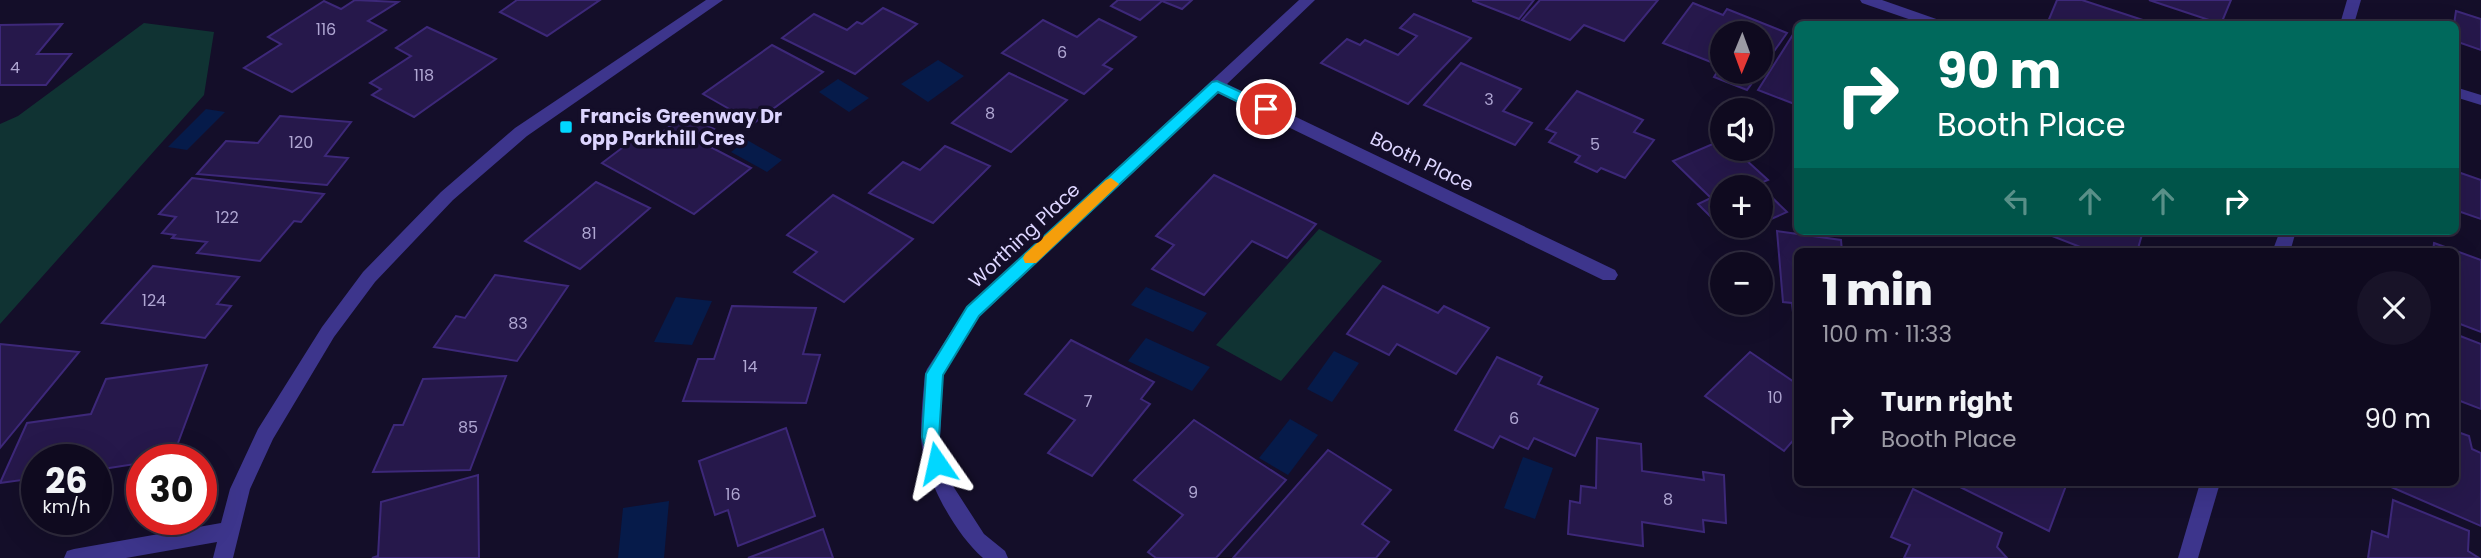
<!DOCTYPE html>
<meta charset="utf-8">
<style>
:root{--surface:#0f0a1f;--page:#181328;--text:#f1f3f6;--muted:#9b9aa4;--line:#2f2b3d}
body{margin:0;font-family:Poppins,sans-serif;background:var(--page);color:var(--text);height:100vh;display:flex;flex-direction:column;font-size:26px;white-space:nowrap}
*{box-sizing:border-box;margin:0}
p{font-size:23px;color:var(--muted)}
.icon{flex:none;width:38px;height:38px;fill:none;stroke:currentColor;stroke-width:2;stroke-linecap:round;stroke-linejoin:round}
.map{position:relative;flex:1;overflow:hidden}
.panel{position:absolute;left:1794px;top:248px;width:665px;height:238px;display:flex;flex-direction:column;background:var(--surface);border-radius:10px;box-shadow:0 7px 28px #0002,0 0 0 2px var(--line)}
.panel>*{flex:none}
.guide{position:absolute;left:1794px;top:21px;width:665px;height:214px;border-radius:10px;box-shadow:0 7px 28px #0002,0 0 0 2px var(--line);background:#00695c;color:#fff;overflow:hidden}
.needle{width:46px;rotate:181deg}
.tools{position:absolute;left:1710px;top:21px;display:grid;gap:14px}
.tools a{display:grid;place-items:center;width:63px;height:63px;border-radius:50%;background:var(--surface);box-shadow:0 7px 28px #0002,0 0 0 2px var(--line);font-size:35px}
.speed{position:absolute;left:21px;top:444px;display:flex;gap:14px;font-size:35px;font-weight:700;text-align:center}
.speed>*{display:grid;place-content:center;width:91px;height:91px;border-radius:50%;background:var(--surface);box-shadow:0 7px 28px #0002,0 0 0 2px var(--line);line-height:1}
.speed small{font-size:18px;font-weight:400}
.speed .limit{border:10px solid #d22;background:#fff;color:#111}
.pin{position:absolute;display:grid;place-items:center;width:60px;height:60px;color:#fff;margin:-30px;border:4px solid #fff;border-radius:50%;box-shadow:0 2px 7px #0007}
.me{position:absolute;width:77px;margin:-38px;rotate:349deg;stroke-linejoin:round;filter:drop-shadow(0 0 5px #0008)}
.turn{display:flex;align-items:center;gap:24px;height:147px;padding:0 28px;font-size:32px}
.turn .icon{width:91px;height:91px;stroke-width:2.5}
.turn b{display:block;font-size:49px;line-height:60px}
.lanes{display:flex;align-items:center;height:66px;padding:0 28px;background:#0003;justify-content:center;gap:35px;direction:ltr}
.lanes .off{opacity:.35}
.round{display:grid;place-items:center;flex:none;width:74px;height:74px;border-radius:37px;background:var(--page)}
.headline{display:flex;align-items:center;justify-content:space-between;height:119px;padding:0 28px}
h1{font-size:42px;font-weight:800;line-height:52px}
ul{padding:0;list-style:none}
li{display:flex;align-items:center;gap:21px;height:105px;padding:0 28px}
li div{flex:1}
li b{display:block;font-size:26px}
li em{font-style:normal}
.map>svg:first-child{display:block}
</style>
<div class="map">
<svg width="2481" height="558" viewBox="0 0 2481 558">
<rect width="100%" height="100%" fill="#140e29"/>
<!-- green -->
<g fill="#103333">
<path d="M144,23l70,9 -10,63 -204,229v-200l18,-8z"/>
<path d="M1319,229l63,32 -101,120 -65,-36z"/>
</g>
<!-- water -->
<g fill="#061b4a">
<path d="M938,60l26,16 -36,26 -27,-18z"/>
<path d="M838,79l31,19 -20,14 -30,-20z"/>
<path d="M206,109l19,3 -38,38 -19,-3z"/>
<path d="M747,140l35,20 -15,12 -36,-20z"/>
<path d="M1146,287l61,26 -14,19 -62,-27z"/>
<path d="M676,297l36,4 -20,44 -38,-3z"/>
<path d="M1146,338l64,29 -18,24 -64,-30z"/>
<path d="M1334,351l25,12 -27,39 -25,-13z"/>
<path d="M1290,419l28,16 -30,40 -29,-17z"/>
<path d="M1523,457l30,11 -18,51 -31,-11z"/>
<path d="M669,501l-5,57h-46l5,-50z"/>
</g>
<!-- building -->
<g fill="#26184b" stroke="#3d2879" stroke-width="2">
<path d="M355,0l43,2 -30,19 18,9 -94,62 -48,-24 37,-24 -13,-7 56,-36 17,8z"/>
<path d="M517,0h83l-53,36 -47,-24z"/>
<path d="M1118,0h74l-10,9 -20,-8 -22,19 -29,-14z"/>
<path d="M1534,0l-15,19 -46,-18v-1z"/>
<path d="M1540,0h118l-34,41 -40,-16 -14,15 -48,-20z"/>
<path d="M2057,0h25l73,24h-108z"/>
<path d="M2149,0h82l-10,24z"/>
<path d="M1693,3l30,12 4,-6 60,24 -27,38v-38h-38v39h38l-13,18 -33,-13 7,-11 -58,-23z"/>
<path d="M883,8l34,16 -62,50 -73,-36 32,-24 33,16 10,-8 5,2z"/>
<path d="M2456,11l25,8v31l-26,-9 -1,-17z"/>
<path d="M1414,14l57,24 -63,66 -87,-41 26,-24 13,6 5,-5 33,15 19,-19 -17,-8z"/>
<path d="M1099,19l37,18 -33,28 9,4 -28,25 -82,-41 41,-33 34,17z"/>
<path d="M62,24l-25,30h34l-25,31h-46v-60z"/>
<path d="M427,27l69,32 -82,58 -42,-22 9,-6 -11,-6 41,-27 -15,-8z"/>
<path d="M1794,33l3,1v71l-39,-15z"/>
<path d="M772,45l51,27 -69,51 -51,-29z"/>
<path d="M1461,63l60,26 -18,22 29,12 -17,22 -91,-40z"/>
<path d="M1009,73l58,27 -56,52 -59,-29z"/>
<path d="M1577,91l66,29 -9,12 20,8 -29,38 -24,-10 -4,4 -22,-10 5,-6 -31,-14 7,-9 -10,-4z"/>
<path d="M685,115l29,14 -15,12 52,27 -57,46 -92,-51 36,-27 11,6z"/>
<path d="M280,116l71,6 -26,34 23,2 -21,27 -130,-11 29,-33 32,2z"/>
<path d="M1722,140v9h12l34,31 -10,4 29,28 -27,12v-37h-38v39h34l-25,11 -33,-33 13,-6 -38,-37z"/>
<path d="M945,146l45,20 -57,57 -64,-30 34,-31 17,8z"/>
<path d="M2455,171l26,9v39l-26,-9z"/>
<path d="M1214,175l102,49 -29,34 -35,-17 -48,54 -52,-26 22,-24 -18,-9z"/>
<path d="M192,178l132,16 -23,28 -7,-1 -34,40 -63,-8 10,-11 -35,-4 3,-3 -13,-2 14,-16 -17,-3z"/>
<path d="M596,182l54,26 -70,61 -55,-28z"/>
<path d="M833,195l80,44 -69,63 -50,-30 23,-20 -30,-17z"/>
<path d="M1777,231l64,9 1,12h-45v79h-2l-3,-28 -9,-1z"/>
<path d="M2049,231h94l-6,21h-44l-46,-18z"/>
<path d="M2434,243l47,17v72l-26,-10v-70h-22z"/>
<path d="M153,266l86,11 -22,27 14,2 -26,32 -103,-15z"/>
<path d="M495,275l73,11 -51,75 -83,-14 22,-31 9,2z"/>
<path d="M1383,286l55,27 6,-7 45,22 -33,46 -59,-30 -8,11 -42,-21z"/>
<path d="M732,306l84,2 -13,46 17,1 -14,48 -123,-2 15,-42h16z"/>
<path d="M2455,334l26,10v65l-26,-10z"/>
<path d="M1071,340l83,42 -13,17 9,5 -58,72 -44,-23 27,-33 -50,-26z"/>
<path d="M0,344l79,8 -79,96z"/>
<path d="M1750,352l47,32v52l-13,15 -79,-55z"/>
<path d="M1497,357l45,20 -4,7 60,25 -23,47 -41,-18 -6,11 -28,-13 -7,12 -38,-18z"/>
<path d="M207,365l-35,94 -30,1v3l-46,7v-10h-59v18l-37,5 27,-60 64,-9 15,-35z"/>
<path d="M506,376l-36,94 -97,2 21,-47h9l20,-46z"/>
<path d="M1194,420l92,60 -70,78h-60l-8,-6 35,-37 -49,-35z"/>
<path d="M786,428l29,88 -77,30 -10,-36 -13,5 -16,-54z"/>
<path d="M2455,431l14,5 3,13 9,4v73l-99,-43h73z"/>
<path d="M1597,438l44,6 1,27 62,9 -1,-8 21,3 2,48 -23,-3 1,12 -62,-10 1,24 -75,-12 2,-33 10,2 1,-17 15,2z"/>
<path d="M1328,450l63,40 -29,34 27,18 -13,16h-143z"/>
<path d="M478,475l1,83h-107l6,-2 3,-54z"/>
<path d="M1952,483h115l-18,48z"/>
<path d="M1913,489l89,44 -5,14 10,11h-103l6,-13 -19,-8z"/>
<path d="M2393,500l76,31 -1,20 11,7h-111l4,-27 16,6z"/>
<path d="M823,529l10,29h-85z"/>
</g>
<g fill="none" stroke-linecap="round" stroke-linejoin="round">
<!-- street -->
<g fill="#3d358c" fill-rule="evenodd">
<path d="M706,0h17l-196,136 -74,64 -78,82 -41,55 -61,102 -23,50 -17,69h-20l4,-16 -91,16h-62l3,-7 7,-2 147,-26 9,-34 28,-60 64,-102 41,-55 78,-80 74,-64z"/>
<path d="M1299,0h16l-88,84 388,186 3,5 -3,5h-12l-385,-187 -239,224 -36,58 -3,62 13,49 31,48 21,17 3,7h-25c-29,-25 -62,-85 -62,-124 0,-20 2,-40 4,-60l2,-5 40,-62z"/>
<path d="M1860,0h22l60,21 2,3h-21l-61,-21z"/>
<path d="M2347,0h14l-7,24h-14z"/>
<path d="M2455,87l26,8v10l-26,-8z"/>
<path d="M2280,231h16l-6,21h-18z"/>
<path d="M2200,483h20l-22,75h-20z"/>
</g>
</g>
<!-- route -->
<path fill="#01d7ff" stroke="#018ca6" stroke-width="2" d="M1217,81l54,25 2,3 -2,4h-10l-43,-21 -239,224 -36,59 -4,62 7,26 -2,5 -7,2 -6,-2 -9,-31 4,-63 41,-67 245,-225z"/>
<!-- slow -->
<path fill="#f59e0b" d="M1111,178l8,6 -3,3 -80,76h-11l-2,-5 2,-4 81,-74z"/>
<!-- markers -->
<rect fill="#01d7ff" stroke="#140e29" stroke-width="2.5" x="559" y="120" width="14" height="14" rx="3.5"/>
<g text-anchor="middle" stroke-width="7" stroke-linejoin="round" paint-order="stroke">
<!-- number labels -->
<g font-size="16" fill="#afa6d2">
<text x="326" y="35">116</text>
<text x="1062" y="58">6</text>
<text x="15" y="73">4</text>
<text x="424" y="81">118</text>
<text x="1489" y="105">3</text>
<text x="990" y="119">8</text>
<text x="301" y="148">120</text>
<text x="1595" y="150">5</text>
<text x="227" y="223">122</text>
<text x="589" y="239">81</text>
<text x="154" y="306">124</text>
<text x="518" y="329">83</text>
<text x="750" y="372">14</text>
<text x="1775" y="403">10</text>
<text x="1088" y="407">7</text>
<text x="1514" y="424">6</text>
<text x="468" y="433">85</text>
<text x="1193" y="498">9</text>
<text x="733" y="500">16</text>
<text x="1668" y="505">8</text>
</g>
<!-- poi labels -->
<g font-size="19" font-weight="bold" fill="#ddd5ff" stroke="#140e29" text-anchor="start">
<text x="580" y="123">Francis Greenway Dr<tspan x="580" dy="22">opp Parkhill Cres</tspan></text>
</g>
<!-- street labels -->
<g font-size="19" fill="#ddd5ff" stroke="#140e29">
<text transform="translate(1422 161) rotate(26)" y="7">Booth Place</text>
<text transform="translate(1024 235) rotate(-43)" y="7">Worthing Place</text>
</g>
</g>
</svg>
<div class="tools">
<a><svg class="needle" viewBox="-14 -14 28 28"><path d="M0-13l5 13h-10z" fill="#e53935"/><path d="M0 13l5-13h-10z" fill="#9b9aa4"/></svg></a>
<a><svg class="icon" aria-label="sound" viewBox="0 0 24 24"><path d="M4 9h4l5-4v14l-5-4H4zM17 9q2 3 0 6"/></svg></a>
<a>+</a>
<a>−</a>
</div>
<div class="speed"><div>26<small>km/h</small></div><div class="limit">30</div></div>
<div class="pin" style="left:1266px;top:109px;background:#d93025"><svg class="icon" aria-label="arrive" viewBox="0 0 24 24"><path d="M6 21V4h12l-3 4 3 4H6"/></svg></div>
<svg class="me" style="left:937px;top:463px" viewBox="-20 -20 40 40"><path d="M0-17L14 15 0 8-14 15z" fill="#01d7ff" stroke="#fff" stroke-width="4"/></svg>
<div class="guide">
<div class="turn"><svg class="icon" aria-label="right" viewBox="0 0 24 24"><path d="M7 20v-9h11M14 6l5 5-5 5"/></svg><div><b>90 m</b>Booth Place</div></div>
<div class="lanes"><svg class="icon off" aria-label="left" viewBox="0 0 24 24"><path d="M17 20v-9H6M10 6l-5 5 5 5"/></svg><svg class="icon off" aria-label="ahead" viewBox="0 0 24 24"><path d="M12 20V5M6 11l6-6 6 6"/></svg><svg class="icon off" aria-label="ahead" viewBox="0 0 24 24"><path d="M12 20V5M6 11l6-6 6 6"/></svg><svg class="icon" aria-label="right" viewBox="0 0 24 24"><path d="M7 20v-9h11M14 6l5 5-5 5"/></svg></div>
</div>
<section class="panel">
<div class="headline"><div><h1>1 min</h1><p>100 m · 11:33</p></div><a class="round"><svg class="icon" aria-label="close" viewBox="0 0 24 24"><path d="M6 6l12 12M18 6L6 18"/></svg></a></div>
<ul>
<li><svg class="icon" aria-label="right" viewBox="0 0 24 24"><path d="M7 20v-9h11M14 6l5 5-5 5"/></svg><div><b>Turn right</b><p>Booth Place</p></div><em>90 m</em></li>
</ul>
</section>
</div>
